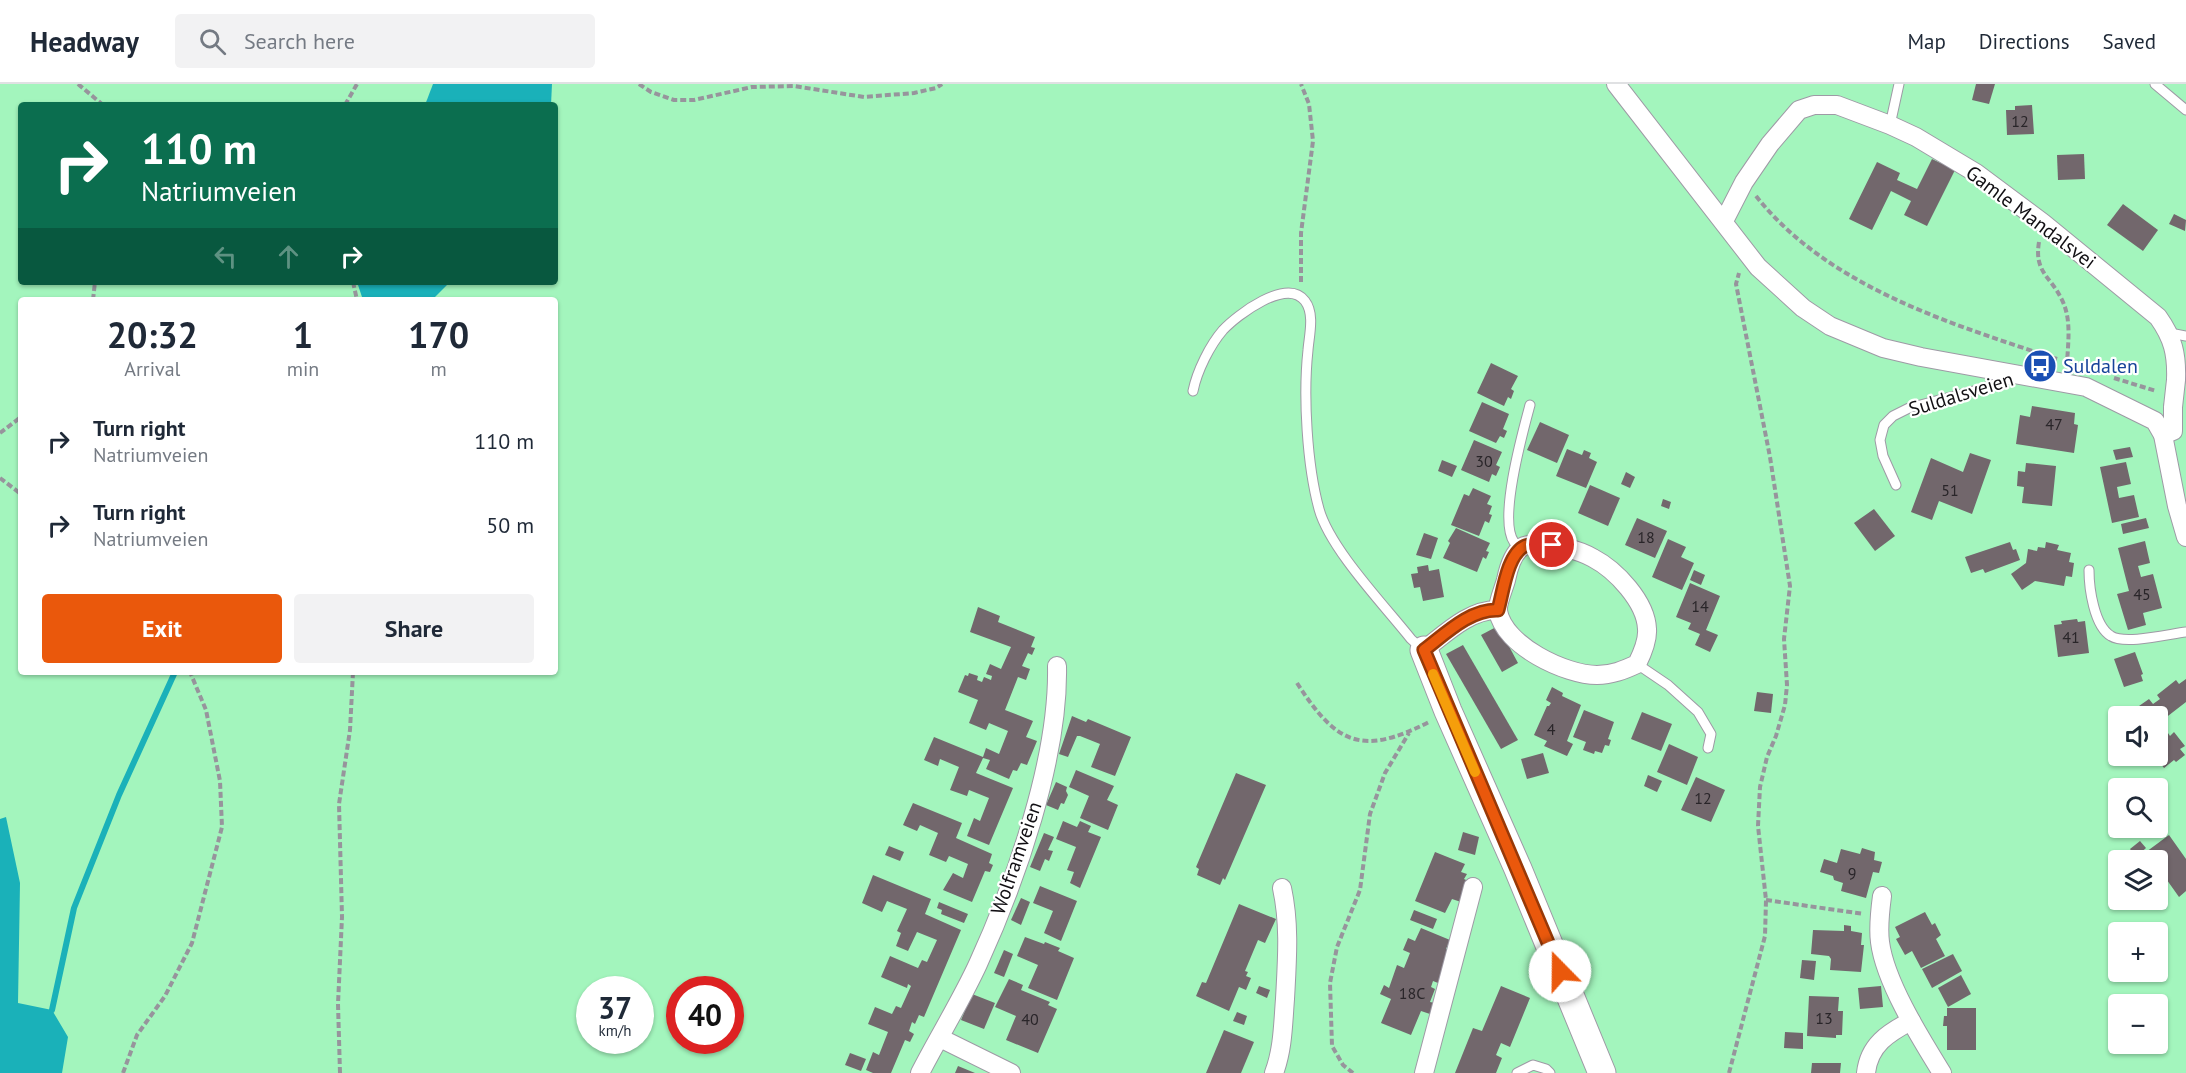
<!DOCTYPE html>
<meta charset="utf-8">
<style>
:root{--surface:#fff;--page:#f2f2f3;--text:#1f2937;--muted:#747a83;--line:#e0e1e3;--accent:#ea580c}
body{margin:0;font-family:"PT Sans",sans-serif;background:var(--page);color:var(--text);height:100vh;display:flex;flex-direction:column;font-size:22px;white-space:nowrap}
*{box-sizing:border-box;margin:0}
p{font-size:20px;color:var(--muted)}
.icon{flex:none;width:33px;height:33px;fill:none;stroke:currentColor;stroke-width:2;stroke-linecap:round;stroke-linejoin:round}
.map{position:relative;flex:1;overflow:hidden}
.details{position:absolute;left:18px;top:213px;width:540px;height:378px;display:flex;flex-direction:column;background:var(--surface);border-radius:6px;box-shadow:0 2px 4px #0004}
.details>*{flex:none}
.banner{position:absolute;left:18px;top:18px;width:540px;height:183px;border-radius:6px;box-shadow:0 2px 4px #0004;background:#0b6e4f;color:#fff;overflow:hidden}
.buttons{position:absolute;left:2108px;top:622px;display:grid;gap:12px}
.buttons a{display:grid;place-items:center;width:60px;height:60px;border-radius:6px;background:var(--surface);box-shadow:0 2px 4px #0004;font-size:30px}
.speed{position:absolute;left:576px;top:892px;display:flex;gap:12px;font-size:30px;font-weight:700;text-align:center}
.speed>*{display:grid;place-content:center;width:78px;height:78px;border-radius:50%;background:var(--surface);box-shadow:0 2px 4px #0004;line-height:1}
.speed small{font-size:15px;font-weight:400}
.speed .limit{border:9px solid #d22;background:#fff;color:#111}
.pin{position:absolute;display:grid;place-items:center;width:51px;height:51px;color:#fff;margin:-26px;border:3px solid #fff;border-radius:50%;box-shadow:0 2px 6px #0007}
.me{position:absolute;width:66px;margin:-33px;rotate:338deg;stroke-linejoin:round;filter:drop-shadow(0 0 4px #0008)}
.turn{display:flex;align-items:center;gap:21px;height:126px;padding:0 24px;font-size:27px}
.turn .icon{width:78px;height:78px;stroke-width:2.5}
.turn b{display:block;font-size:42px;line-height:51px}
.lanes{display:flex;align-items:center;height:57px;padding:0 24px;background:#0003;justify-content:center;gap:30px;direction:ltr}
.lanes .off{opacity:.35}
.eta{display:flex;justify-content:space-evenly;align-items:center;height:102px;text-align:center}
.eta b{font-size:36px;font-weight:800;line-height:42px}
.button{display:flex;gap:12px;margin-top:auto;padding:12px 24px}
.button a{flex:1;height:69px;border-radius:6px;background:var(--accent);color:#fff;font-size:24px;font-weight:800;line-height:69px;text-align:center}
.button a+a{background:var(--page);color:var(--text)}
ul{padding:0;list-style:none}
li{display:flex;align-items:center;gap:18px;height:84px;padding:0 24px}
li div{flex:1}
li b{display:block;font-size:22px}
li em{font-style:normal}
header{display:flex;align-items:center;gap:36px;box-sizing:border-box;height:84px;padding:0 30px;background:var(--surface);border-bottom:2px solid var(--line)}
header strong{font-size:28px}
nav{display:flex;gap:33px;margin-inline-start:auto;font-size:21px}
.search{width:420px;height:54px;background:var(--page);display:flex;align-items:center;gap:15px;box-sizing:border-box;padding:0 21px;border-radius:6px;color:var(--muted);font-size:22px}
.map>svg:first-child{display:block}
</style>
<header>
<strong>Headway</strong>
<div class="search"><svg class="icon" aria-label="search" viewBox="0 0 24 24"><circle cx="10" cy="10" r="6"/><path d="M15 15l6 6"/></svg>Search here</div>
<nav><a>Map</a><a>Directions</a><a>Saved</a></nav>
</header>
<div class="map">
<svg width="2186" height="989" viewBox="0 0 2186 989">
<rect width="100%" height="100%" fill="#f6f2fd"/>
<!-- green -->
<path fill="#a3f5bd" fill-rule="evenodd" d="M0,0h2186v989h-2186zM21,21h534v177h-534zM21,216h534v372h-534zM2118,633h39v39h-39zM2118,705h39v39h-39zM2118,777h39v39h-39zM2118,849h39v39h-39zM590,906h50v51h-50zM680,906h50v51h-50zM2118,921h39v39h-39z"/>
<!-- water -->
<g fill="#1ab1b9">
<path d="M433,0h119l-1,21h-126z"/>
<path d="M357,198h93l-18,18h-69z"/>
<path d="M6,733l14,66 -2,120 34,7 16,27 -6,36h-62v-254z"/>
</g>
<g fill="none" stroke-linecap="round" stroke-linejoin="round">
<!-- stream -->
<path stroke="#1ab1b9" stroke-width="6" d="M52,926l22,-102 45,-113 56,-123"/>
</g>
<!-- building -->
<g fill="#72676c">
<path d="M1976,0h19l-6,20 -17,-4z"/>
<path d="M2032,21l2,29 -27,1 -1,-25h9v-4z"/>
<path d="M2084,70l1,25 -27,1 -1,-25z"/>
<path d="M1932,75l23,11 -28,56 -23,-11 7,-14 -20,-10 -19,39 -23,-11 28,-57 23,11 -3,7 20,9z"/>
<path d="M2123,120l35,26 -15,21 -36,-26z"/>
<path d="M2174,130l12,6 -1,11 -16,-7z"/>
<path d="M1491,279l27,13 -7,13 3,2 -3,8 -3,-2 -4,9 -27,-13z"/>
<path d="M1482,318l27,12 -6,15 4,2 -3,7 -4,-2 -4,7 -27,-12z"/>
<path d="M2032,322l43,7 -1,11 4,1 -4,28 -58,-9 4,-29 10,2z"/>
<path d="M1540,338l29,13 -12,28 -30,-13z"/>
<path d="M1474,356l28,12 -6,13 4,2 -4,9 -4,-2 -3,8 -28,-12z"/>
<path d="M2130,363l3,10 -17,3 -3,-10z"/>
<path d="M1567,365l15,6 2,-5 7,3 -2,5 8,4 -11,26 -30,-12z"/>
<path d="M1970,369l21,7 -19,54 -33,-13 -7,19 -21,-8 20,-54 32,14z"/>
<path d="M1442,376l15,6 -5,11 -14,-6z"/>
<path d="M2126,378l5,22 -14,3 2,11 15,-3 5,22 -27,6 -12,-56z"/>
<path d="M2026,379l30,3 -4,40 -30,-3 2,-16 -7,-1 1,-15 7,1z"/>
<path d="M1626,388l9,5 -5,11 -9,-4z"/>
<path d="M1590,401l30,13 -12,28 -30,-13z"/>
<path d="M1473,404l18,8 -4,8 5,2 -3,8 3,1 -3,8 -4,-2 -6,15 -28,-11 13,-31 5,2z"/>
<path d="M1663,415l8,3 -2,7 -8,-3z"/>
<path d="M1874,425l21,27 -20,15 -21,-28z"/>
<path d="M1637,434l30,13 -12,27 -30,-13z"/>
<path d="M2146,434l3,10 -26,6 -2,-10z"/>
<path d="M1456,444l34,15 -4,8 3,1 -3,7 -3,-2 -6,15 -34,-14 7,-15 -2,-2z"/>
<path d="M1424,449l14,5 -7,21 -15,-4z"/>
<path d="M1668,455l18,8 -5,10 13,6 -12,27 -30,-13z"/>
<path d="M2145,457l5,22 -12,3 3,11 12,-3 9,34 -19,5 3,12 -18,5 -11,-36 12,-3 -11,-43z"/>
<path d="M2010,458l3,8 3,-1 4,11 -35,13 -2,-4 -12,4 -6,-16z"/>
<path d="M2046,458l13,3 -2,5 14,3 -2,9 5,1 -2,14 -6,-1 -2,10 -29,-5 -13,9 -11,-16 15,-11 2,-14 9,2 1,-4 7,1z"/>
<path d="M1428,481l1,6 10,-2 5,28 -21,4 -3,-14 -6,1 -3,-14 7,-1 -1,-6z"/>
<path d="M1694,486l11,5 -4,10 -11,-5z"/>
<path d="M1690,499l30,13 -14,34 12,5 -8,17 -15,-7 5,-11 -12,-5 3,-6 -15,-6z"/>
<path d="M978,523l22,9 -2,6 37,15 -4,10 4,1 -3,7 -4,-2 -6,13 8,3 -4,11 -8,-3 -13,33 28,11 -7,16 11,4 -10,24 -6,-2 -4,8 -4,-1 -4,9 -23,-10 4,-9 -7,-2 -7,15 37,15 -24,57 -22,-9 7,-18 6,3 9,-23 -20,-8 -2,6 -17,-6 9,-23 -19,-8 -2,7 -14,-6 10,-23 49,20 3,-9 13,6 9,-23 -19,-8 -3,7 -17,-7 9,-23 -20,-8 7,-17 3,1 1,-3 9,3 -1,4 5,2 2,-5 7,3 1,-4 -6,-2 4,-10 11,5 10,-22 -41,-15z"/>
<path d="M2077,535l1,3 7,-1 4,32 -31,4 -4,-32 8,-1 -1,-3z"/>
<path d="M1498,542l20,37 -16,9 -21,-37z"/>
<path d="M1463,561l55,95 -17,9 -55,-95z"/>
<path d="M2135,568l8,22 -2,1 2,6 -19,6 -10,-28z"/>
<path d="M2186,595v23l-22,17 4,5 -11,8v-15h-27l11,-9 -2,-2 10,-7 4,5 7,-5 -3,-4 19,-15 3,4z"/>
<path d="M1552,603l11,6 -1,3 19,9 -14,36 6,3 -6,12 -23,-10 3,-5 -13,-6 13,-29h2l2,-3 -5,-3z"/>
<path d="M1757,608l16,2 -2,19 -17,-2z"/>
<path d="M1584,626l30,12 -6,17 3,1 -2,6 -4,-1 -3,8 -7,-2 -1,3 -11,-4 3,-8 -13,-5z"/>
<path d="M1642,628l30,12 -11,27 -30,-12z"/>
<path d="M1072,632l14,6 2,-3 43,18 -16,39 -24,-9 9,-23 -20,-8h-3l-9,21 -9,-3z"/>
<path d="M2166,646l4,6 4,-4 11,14 -5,3 5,6 -9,7 -2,-2 -10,8 -9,-12h2v-19z"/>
<path d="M1669,660l29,13 -11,28 -30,-13z"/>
<path d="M1543,669l6,20 -22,6 -6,-20z"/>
<path d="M1076,686l38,16 -7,14 11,5 -10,25 -28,-12 9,-22 -20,-9z"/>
<path d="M1236,689l30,12 -41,95 -2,-2 -3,7 -23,-10 2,-6 -3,-2z"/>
<path d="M1648,691l14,6 -5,11 -13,-6z"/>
<path d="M1696,693l29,13 -14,32 -30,-12z"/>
<path d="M1056,698l11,5 -1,4 2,4 -4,9 -3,-1 -3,7 -12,-5z"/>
<path d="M913,719l49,20 -6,15 36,16 -3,9 4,2 -3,7 -5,-1 -13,31 -29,-12 10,-17 10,5 5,-14 -19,-8 -3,6 -17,-7 9,-22 -18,-8 -3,6 -14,-6z"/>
<path d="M1063,737l14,6 3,-6 11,5 -3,6 13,5 -21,51 -10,-5 4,-11 -7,-2 9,-23 -20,-8z"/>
<path d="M1463,748l16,5 -4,18 -17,-5z"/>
<path d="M1044,749l10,4 -6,13 5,1 -4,10 -4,-2 -5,12 -10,-4z"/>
<path d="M2169,751l17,24v32l-7,6 -22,-31v-5h-4l-7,-9z"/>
<path d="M2140,757l6,7 -10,9 -6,-8z"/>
<path d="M889,762l15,6 -4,9 -15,-6z"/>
<path d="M1862,764l13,4 -1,8 8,2 -3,11 -6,-1 -7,26 -25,-7 2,-8 -9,-3 -1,-4 -13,-4 4,-13 13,4 4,-14 19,5z"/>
<path d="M1435,768l30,12 -4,8 6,2 -3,5 8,4 -11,19 -9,-3 -7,14 -30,-12z"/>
<path d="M873,791l58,24 -6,15 36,16 -37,87 -5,-2 -4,9 -3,-2 -3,9 5,3 -4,8 -5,-2 -14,33h-18l-7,-3 7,-18 6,3 9,-23 -20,-8 7,-17 17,7 4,-8 5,2 10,-22 -3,-2 -1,4 -26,-11 9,-21 28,12 4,-8 5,2 10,-22 -20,-8 -9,19 -12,-5 5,-13 -4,-2 10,-22 -20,-8 -5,11 -20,-9z"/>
<path d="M1040,802l37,15 -16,40 -17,-8 9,-22 -20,-8z"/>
<path d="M1021,814l9,4 -9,23 -10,-5z"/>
<path d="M939,818l29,12 -4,9 -23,-9 1,-4 -5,-2z"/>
<path d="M1239,820l37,15 -11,24 -7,-3 -13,31 3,1 -2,4 5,2 -5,12 -7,-3 -10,24 -33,-15 6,-14 4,1z"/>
<path d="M1414,826l23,9 -4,10 -23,-9z"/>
<path d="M1925,828l7,13 3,-2 6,12 -5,4 9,17 -24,12 -9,-17 -7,4 -9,-16 4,-2 -5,-10z"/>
<path d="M1844,841l7,1v5l11,2 -1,12h3l-3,27 -31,-2 1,-11 -2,-3 -18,-2 2,-24 31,1z"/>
<path d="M1421,844l29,12 -4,9 5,1 -13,33 -5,-2 -2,6 4,2 -5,13 5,1 -5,11 -9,-3 -10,24 -30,-12 10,-24 -11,-5 4,-9 5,3 8,-23 7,3 6,-15 -7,-3 5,-12 7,3z"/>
<path d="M1025,853l19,7 1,-2 15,6 -2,3 16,7 -17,42 -29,-12 10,-23 -21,-9z"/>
<path d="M1004,866l9,4 -9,23 -10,-4z"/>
<path d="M1953,870l9,17 -30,17 -10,-19z"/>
<path d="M1802,876l14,1 -2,19 -14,-2z"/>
<path d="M1961,891l10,19 -23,13 -10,-19z"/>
<path d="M1009,895l14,6 -2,5 29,12 -2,3 9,4 -19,44 -32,-13 10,-24 -21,-9z"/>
<path d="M1259,902l11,4 -3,8 -11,-5z"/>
<path d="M1501,902l29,12 -20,49 -9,-4 -5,12 6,3 -6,15h-41l18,-45 9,3z"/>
<path d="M1881,902l2,21 -23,2 -2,-21z"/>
<path d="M972,910l23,9 -11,26 -23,-9z"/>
<path d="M1809,912l30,1 -1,14h5l-1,24h-6v3l-29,-2z"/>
<path d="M1947,924h29v42h-29v-24h-4l1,-10h3z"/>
<path d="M1237,928l10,4 -3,9 -11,-4z"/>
<path d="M1224,946l30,12 -13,31h-35z"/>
<path d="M1785,948l18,1v16l-19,-1z"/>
<path d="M850,969l16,6 -5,12 -16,-6z"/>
<path d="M1812,979h29l-1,10h-29z"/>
<path d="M958,982l17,7h-20z"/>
</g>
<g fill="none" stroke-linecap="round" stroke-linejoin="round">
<defs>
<g id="lane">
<path d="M2155,0l31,26"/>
<path d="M1890,41l9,-41"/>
<path d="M2170,249l16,3"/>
<path d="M1193,307c4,-20 17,-46 30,-61 14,-15 64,-53 82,-29 10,13 4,35 3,49 -5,46 -1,115 11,159 11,40 66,97 92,130l11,10"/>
<path d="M1896,401l-13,-29 -3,-16 4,-15 9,-9 16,-8 72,-19 34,-12"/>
<path d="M1522,463c-1,0 -7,-5 -8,-5 -16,-22 9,-111 16,-137"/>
<path d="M2089,486c0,18 5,56 22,66 14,9 58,-2 75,-4"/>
<path d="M1637,580l31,21 30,27 13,22 -3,14"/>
<path d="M1517,989l16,-8 13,4 4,4"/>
</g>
<g id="street">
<path d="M1616,0l142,183 45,41 27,18 53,22 38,9 165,30 69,34 8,14 14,71 9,31"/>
<path d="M1724,137l20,-39 26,-38 29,-34 15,-5h23l53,20 26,12 60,36 67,50 115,94c15,21 19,37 18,63"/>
<path d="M2163,351l10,-4v-24"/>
<path d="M1535,459c19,2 41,5 58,15 23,12 53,44 54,71 1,12 -5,25 -10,35 -13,6 -25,11 -40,11 -31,0 -93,-29 -99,-64 -1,-8 6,-23 8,-31 2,-10 6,-26 16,-33 3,-2 9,-2 13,-4z"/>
<path d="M1424,566c21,-16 46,-41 74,-40"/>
<path d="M1882,812c-2,15 -4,31 -2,46 5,40 41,97 62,131"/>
<path d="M940,954l71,35"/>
<path d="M920,989c19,-37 41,-72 58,-109 38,-83 81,-206 79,-298"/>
<path d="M1274,989c9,-24 9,-49 11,-74 2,-38 5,-74 -3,-111"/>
<path d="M1424,989l49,-186"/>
<path d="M1866,989c3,-28 22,-40 45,-52"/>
</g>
<path id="secondary" d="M1424,566l24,61 70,158 84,204"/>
</defs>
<!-- lane casing -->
<use href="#lane" stroke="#9e9aa5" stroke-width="11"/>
<!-- street casing -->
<use href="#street" stroke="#9e9aa5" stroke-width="20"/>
<!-- secondary casing -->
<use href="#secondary" stroke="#9e9aa5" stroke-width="29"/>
<!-- path -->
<g stroke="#97949c" stroke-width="4" stroke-dasharray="6 3" stroke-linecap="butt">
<path d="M78,0l25,21"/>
<path d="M639,0l12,8 23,8h20l58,-13 42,-1 70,11 50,-4 22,-5 6,-4"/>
<path d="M345,21l12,-21"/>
<path d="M1756,112c72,91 195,128 301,163"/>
<path d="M2039,158c-5,30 11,34 22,56 11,20 7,44 6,66"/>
<path d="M353,198l4,18"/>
<path d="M1301,198v-49l12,-92 -4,-37 -8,-20"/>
<path d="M93,216l2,-18"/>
<path d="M2114,294l42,13"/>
<path d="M0,349l21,-16"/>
<path d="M0,394l21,16"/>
<path d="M1297,599c40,62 65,73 132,39"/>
<path d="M1766,816l98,14"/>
<path d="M123,989l14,-38 28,-39 27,-53 30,-116 -2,-46 -14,-71 -16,-38"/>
<path d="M340,989l-2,-69 4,-87 -3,-113 11,-74 3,-58"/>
<path d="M1353,989l-10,-8 -11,-19 -2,-63 7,-36 23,-57 10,-76 15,-41 24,-40"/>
<path d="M1729,989l36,-137 1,-36 -8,-74 2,-39 7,-30 9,-21 9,-31 2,-20 -3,-46 6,-53 -20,-129 -34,-173 3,-11"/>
</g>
<!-- lane -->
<use href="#lane" stroke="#fff" stroke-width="9"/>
<!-- street -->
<use href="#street" stroke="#fff" stroke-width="18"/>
<!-- secondary -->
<use href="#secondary" stroke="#fff" stroke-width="27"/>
<defs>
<path id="street-bridge" d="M2173,323l3,-27"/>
</defs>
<!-- street-bridge casing -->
<use href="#street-bridge" stroke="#9e9aa5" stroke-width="20" stroke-linecap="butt"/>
<!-- street-bridge -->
<use href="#street-bridge" stroke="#fff" stroke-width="18"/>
</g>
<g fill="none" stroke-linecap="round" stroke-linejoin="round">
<defs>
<path id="route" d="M1552,461c-9,-1 -18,-2 -27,1 -18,8 -22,47 -27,64 -28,-1 -53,24 -74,40l136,321"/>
</defs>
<!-- route casing -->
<use href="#route" stroke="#983908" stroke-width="15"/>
<!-- route -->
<use href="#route" stroke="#ea580c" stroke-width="10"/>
<!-- slow -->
<path stroke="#f59e0b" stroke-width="10" d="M1433,590l42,98"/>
</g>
<!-- icons -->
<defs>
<symbol id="bus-disc" viewBox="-11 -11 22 22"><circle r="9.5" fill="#1a4fb4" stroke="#fff"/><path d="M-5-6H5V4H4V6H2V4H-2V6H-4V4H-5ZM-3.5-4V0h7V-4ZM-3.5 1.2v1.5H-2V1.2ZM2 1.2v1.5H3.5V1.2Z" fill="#fff"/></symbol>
</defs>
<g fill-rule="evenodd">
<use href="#bus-disc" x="2021" y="263" width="38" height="38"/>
</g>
<g text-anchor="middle" stroke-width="4.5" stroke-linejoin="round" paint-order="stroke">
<!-- number labels -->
<g font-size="16" fill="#292529">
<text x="2020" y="43">12</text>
<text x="2054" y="346">47</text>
<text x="1484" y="383">30</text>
<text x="1950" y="412">51</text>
<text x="1646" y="459">18</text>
<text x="2142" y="516">45</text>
<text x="1700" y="528">14</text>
<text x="2071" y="559">41</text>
<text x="1551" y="651">4</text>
<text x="1703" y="720">12</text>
<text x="1852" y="795">9</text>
<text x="1412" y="915">18C</text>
<text x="1824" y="940">13</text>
<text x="1030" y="941">40</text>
</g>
<!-- street labels -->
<g font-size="20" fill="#110f13" stroke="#fff">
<text transform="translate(2031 133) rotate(37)" y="7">Gamle Mandalsvei</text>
<text transform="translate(1961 310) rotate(-17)" y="7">Suldalsveien</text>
<text transform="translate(1016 774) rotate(-71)" y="7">Wolframveien</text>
</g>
<!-- transit labels -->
<g font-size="20" fill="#164399" stroke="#fff" text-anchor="start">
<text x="2063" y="289">Suldalen</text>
</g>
</g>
</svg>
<div class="buttons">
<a><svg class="icon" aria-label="sound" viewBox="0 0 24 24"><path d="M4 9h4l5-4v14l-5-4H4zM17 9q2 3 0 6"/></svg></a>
<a><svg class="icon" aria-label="search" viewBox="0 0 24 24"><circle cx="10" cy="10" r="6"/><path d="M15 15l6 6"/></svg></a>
<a><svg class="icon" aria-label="layers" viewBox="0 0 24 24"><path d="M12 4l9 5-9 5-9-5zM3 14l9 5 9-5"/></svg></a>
<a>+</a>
<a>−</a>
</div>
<div class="speed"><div>37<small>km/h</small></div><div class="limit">40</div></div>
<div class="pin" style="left:1552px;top:461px;background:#d93025"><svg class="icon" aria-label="arrive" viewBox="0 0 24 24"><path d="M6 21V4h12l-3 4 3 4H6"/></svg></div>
<svg class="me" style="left:1560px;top:887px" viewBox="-20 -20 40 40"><circle r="19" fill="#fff"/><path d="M0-13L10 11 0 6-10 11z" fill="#ea580c"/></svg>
<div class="banner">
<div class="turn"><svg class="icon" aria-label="right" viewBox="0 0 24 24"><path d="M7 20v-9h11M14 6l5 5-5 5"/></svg><div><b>110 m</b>Natriumveien</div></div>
<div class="lanes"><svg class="icon off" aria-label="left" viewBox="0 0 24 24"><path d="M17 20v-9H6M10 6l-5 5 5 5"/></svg><svg class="icon off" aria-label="ahead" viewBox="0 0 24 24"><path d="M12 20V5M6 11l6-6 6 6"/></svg><svg class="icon" aria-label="right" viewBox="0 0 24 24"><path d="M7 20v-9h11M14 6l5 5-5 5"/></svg></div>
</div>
<section class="details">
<div class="eta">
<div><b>20:32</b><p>Arrival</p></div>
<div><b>1</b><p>min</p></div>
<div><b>170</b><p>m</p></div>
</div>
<ul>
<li><svg class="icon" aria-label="right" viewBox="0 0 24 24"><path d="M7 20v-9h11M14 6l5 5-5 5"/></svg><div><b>Turn right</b><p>Natriumveien</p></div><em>110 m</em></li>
<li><svg class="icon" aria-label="right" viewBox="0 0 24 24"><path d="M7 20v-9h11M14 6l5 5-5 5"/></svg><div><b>Turn right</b><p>Natriumveien</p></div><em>50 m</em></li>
</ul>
<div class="button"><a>Exit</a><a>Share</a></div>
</section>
</div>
